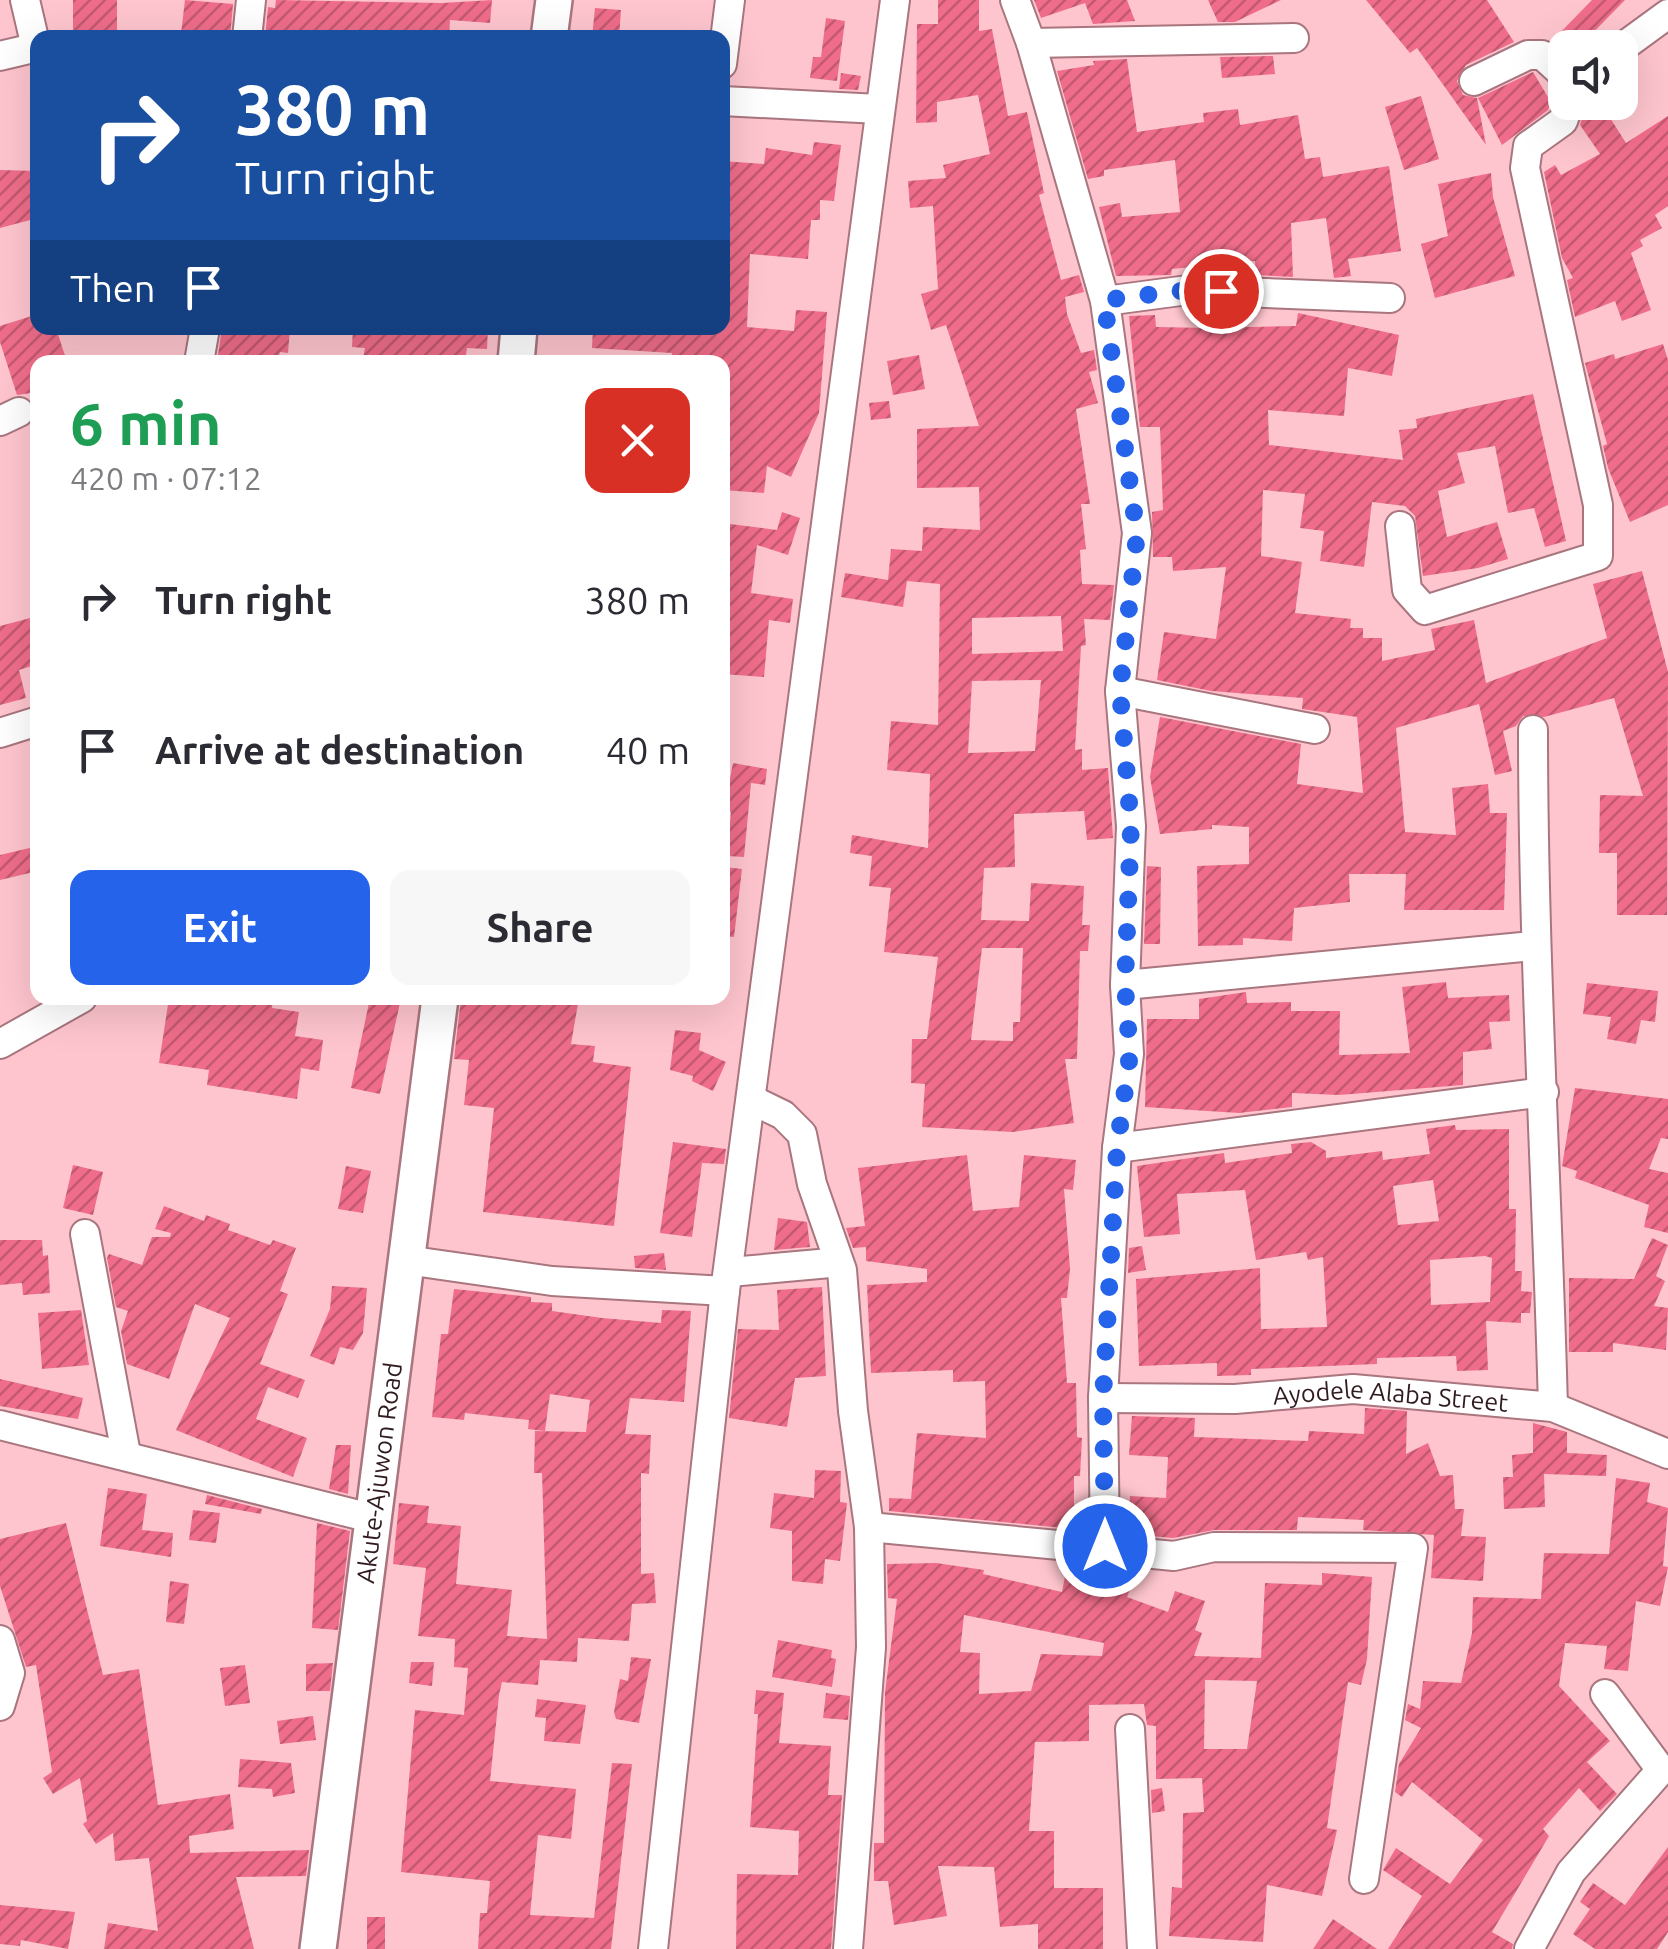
<!DOCTYPE html>
<meta charset="utf-8">
<style>
:root{--surface:#fff;--page:#f7f7f7;--text:#2b2b33;--muted:#7c7c81;--accent:#2563eb}
body{margin:0;font-family:Ubuntu,sans-serif;background:var(--page);color:var(--text);height:100vh;display:flex;flex-direction:column;font-size:38px;white-space:nowrap}
*{box-sizing:border-box;margin:0}
p{font-size:32px;color:var(--muted)}
.icon{flex:none;width:55px;height:55px;fill:none;stroke:currentColor;stroke-width:2;stroke-linecap:round;stroke-linejoin:round}
.map{position:relative;flex:1;overflow:hidden}
.drawer{position:absolute;left:30px;top:355px;width:700px;height:650px;display:flex;flex-direction:column;background:var(--surface);border-radius:20px;box-shadow:0 10px 40px #0002}
.drawer>*{flex:none}
.guide{position:absolute;left:30px;top:30px;width:700px;height:305px;border-radius:20px;box-shadow:0 10px 40px #0002;background:#1a4fa0;color:#fff;overflow:hidden}
.controls{position:absolute;left:1548px;top:30px;display:grid;gap:20px}
.controls a{display:grid;place-items:center;width:90px;height:90px;border-radius:20px;background:var(--surface);box-shadow:0 10px 40px #0002;font-size:50px}
.pin{position:absolute;display:grid;place-items:center;width:85px;height:85px;color:#fff;margin:-42px;border:5px solid #fff;border-radius:50%;box-shadow:0 2px 10px #0007}
.me{position:absolute;width:110px;margin:-55px;rotate:0deg;stroke-linejoin:round;filter:drop-shadow(0 0 8px #0008)}
.turn{display:flex;align-items:center;gap:35px;height:210px;padding:0 40px;font-size:45px}
.turn .icon{width:130px;height:130px;stroke-width:2.5}
.turn b{display:block;font-size:70px;line-height:85px}
.then{display:flex;align-items:center;height:95px;padding:0 40px;background:#0003;gap:20px;font-size:38px}
.round{display:grid;place-items:center;flex:none;width:105px;height:105px;border-radius:20px;background:var(--page)}
.overview{display:flex;align-items:center;justify-content:space-between;height:170px;padding:0 40px}
h1{font-size:60px;font-weight:700;line-height:75px;color:#1e9e55}
.button{display:flex;gap:20px;margin-top:auto;padding:20px 40px}
.button a{flex:1;height:115px;border-radius:20px;background:var(--accent);color:#fff;font-size:40px;font-weight:700;line-height:115px;text-align:center}
.button a+a{background:var(--page);color:var(--text)}
ul{padding:0;list-style:none}
li{display:flex;align-items:center;gap:30px;height:150px;padding:0 40px}
li div{flex:1}
li b{display:block;font-size:38px}
li em{font-style:normal}
.map>svg:first-child{display:block}
</style>
<div class="map">
<svg width="1668" height="1949" viewBox="0 0 1668 1949">
<defs>
<pattern id="building-hatch" width="6" height="6" patternUnits="userSpaceOnUse" patternTransform="scale(2.5)"><rect width="6" height="6" fill="#ef6d8a"/><path d="M-1 1l2-2M0 6l6-6M5 7l2-2" fill="none" stroke="#c25970"/></pattern>
</defs>
<rect width="100%" height="100%" fill="#fec5ce"/>
<!-- building -->
<g fill="url(#building-hatch)" fill-rule="evenodd">
<path d="M73,0h44v31l-44,1z"/>
<path d="M185,0l48,4 -3,34 -49,-4z"/>
<path d="M276,0l166,3 50,-3 -2,23 -40,-3 -1,18h-184l3,-31 7,1z"/>
<path d="M938,0h41v31l13,-2 16,87 19,-4 17,81 -5,2 22,85 18,-5 5,17 -19,5 2,17 14,39 13,-3 3,20 -8,2 9,31 -22,6 14,95h-9l5,45 -6,1 2,34 32,1 -4,35 -26,-1 2,26 -5,1 -6,104 7,-1v21l26,-2 5,70 -26,2 -3,-29 -70,3 1,53 -31,1 -3,52 48,1 2,-38 53,3 -2,39h8l-2,26h-8l-3,108h-12l9,64 -61,9 -91,-5 3,-43 -14,-1 1,-44h15l11,-82 -54,-5 7,-64 -22,-2 3,-30 -22,-3 2,-18 76,13 2,-74 -43,-4 4,-49 47,4 2,-141 -33,-3 -4,26 -62,-10 4,-24 43,7 3,-31 31,2 1,-24 57,3 -1,-43 -62,1v-59l62,-3 -33,-101 -15,5 -10,-36 17,-5 -5,-83 -23,2 -2,-27 38,-3 -3,-13 47,-11 -12,-59 -41,7v20l-21,1 1,-99h21zM1061,616l2,35 -91,3v-36zM1041,680l-6,71 -67,2 4,-72zM982,948h41l-3,74h-7v19l-42,-1z"/>
<path d="M1034,0h93l8,21 -42,3 -8,-21 -44,15z"/>
<path d="M1208,0h73l-46,22h-17z"/>
<path d="M1366,0h121l27,42 -48,23 -9,16 6,14 14,3 9,47 -69,-97 -7,5z"/>
<path d="M1592,0h33l-47,48h-18l-8,-7z"/>
<path d="M595,8l26,2 -2,28h-27z"/>
<path d="M826,18l19,3 -8,60 -27,-3 3,-21h8z"/>
<path d="M1273,56l2,18 -53,4 -2,-21z"/>
<path d="M1127,59l10,73 67,-10 -1,-9 35,-4 2,16 58,-10 7,44 15,-2 3,20 66,-11 12,85 -53,8 3,17 -17,2 -8,-60 -35,5 2,54 -37,-2 -1,-14 -83,8 -1,6 -55,1 -17,-69 21,-4 2,14 58,-5 -5,-52 -71,10v6l-16,3 -31,-108 37,-6 -1,-4z"/>
<path d="M1533,72l18,30 -3,8 -46,35 -24,-47z"/>
<path d="M841,73l20,3 -3,14 -19,-1z"/>
<path d="M1421,96l18,63 -35,11 -19,-63z"/>
<path d="M1587,102h13l26,41 42,-27v90l-13,9 7,13 -22,12 3,6 -12,7 20,57 -29,11 -7,-20 -40,16 -8,-37 6,-2 -11,-20 -18,-86 11,-7 6,10 39,-21 -20,-29z"/>
<path d="M814,142l27,3 -7,56 -14,-1v20h-9l-3,39 -58,-5 -3,73 47,4 2,-21 31,2 -8,101 -28,64 -24,-11 -3,27 -42,-3v-128h-51l1,-9 -80,-5 1,-20 129,2 4,-130h-4v-39l42,3 2,-16 46,7z"/>
<path d="M0,170l38,1v47l-38,10z"/>
<path d="M1491,173l2,24 22,79 -80,22 -14,-54 27,-8 -10,-52z"/>
<path d="M1298,313l101,22 -7,41 -44,-8 -4,48 -76,-6 1,35 134,15 -4,-30 18,-2 -1,-9 117,-25 33,147 -21,6 -11,-39 -26,5 -13,-67 -38,7 8,30 -27,8 9,46 50,-15 11,37 -30,9 -55,8 -8,-60 -10,-10 -33,-4 -8,65 -44,-6 4,-30 -24,-3 5,-34 -42,-4 -2,66 41,6 -7,51 56,6 -1,9h13v10h19v23l53,-11 -4,-21 43,-9 12,63 121,-45 -14,-54 49,-13 26,101 -1,243h-50v-62h-18l1,-58 43,1 -29,-98 -70,19 -21,-1 -7,10 -13,5 9,40 -17,4 -16,-71 -83,24 9,104 51,3 -4,-47 36,-4 2,29h17l-3,97h-100l2,-36h-57l1,28 -56,6 -2,33 -49,-3v7l-45,1 -1,-80 52,-2v-37l-37,-2v4l-52,5 -10,-57 10,-60 141,27 -4,40 66,9 -6,-76 -55,-8 1,-11 -92,-7 -54,-11 7,-48 52,7 10,-72 -53,4 -1,-14h-19l-1,-45 11,-2 -3,-83h-20l-11,-111 26,-1 1,12 54,1 86,-2z"/>
<path d="M38,314v14h18l11,34h-29v30l-21,3 -17,-53v-16z"/>
<path d="M222,328h68l-2,25 -8,-1 -3,10h-60z"/>
<path d="M353,328h135l-1,21 -20,-1 -2,14h-103l3,-14 -13,-1z"/>
<path d="M1663,344l5,16v145l-38,17 -22,-54 -5,-22 4,-2 -22,-81 29,-9 1,5z"/>
<path d="M919,355l6,34 -32,6 -6,-34z"/>
<path d="M889,401l2,17 -20,2 -2,-17z"/>
<path d="M782,512l18,6 -12,37 -31,-10 -6,48 42,6 -3,24 -21,-3 -5,57 -42,-3v-151l55,7z"/>
<path d="M38,616v48l-19,6 7,28 -26,7v-79z"/>
<path d="M733,763l34,6 -2,16 -14,-2 -7,74 -17,-1 4,-44 -9,-3v-25h7z"/>
<path d="M38,846v25l-38,9v-25z"/>
<path d="M1147,866l14,1 -1,77h-16z"/>
<path d="M725,867l17,2 -8,68 -12,-1z"/>
<path d="M1446,982l2,16 61,-3 1,26 -21,1 3,27 -29,3v33l-124,10 -47,-2v14l-53,6 -94,-6 2,-88h52v-20l47,-7 1,11 44,-1v9h49l-1,44 71,-2 -8,-66z"/>
<path d="M1587,983l71,8 -3,31 -14,-2 -5,24 -29,-5 4,-22 -28,-3z"/>
<path d="M169,998h104l-1,10 27,4 -4,24 28,4 -4,31 -18,-3 -4,31 -90,-14 2,-15 -50,-7z"/>
<path d="M370,998h31l-21,96 -29,-6z"/>
<path d="M461,998h118l-8,46 24,2 -2,16 38,5 -17,159 -131,-14 11,-104 -30,-3 5,-45 -15,-1z"/>
<path d="M675,1030l26,3 -2,17 27,12 -13,29 -21,-10 1,-5 -23,-6z"/>
<path d="M1575,1088l93,11v40l-7,-1 -12,31 19,4v60l-24,-6 5,-22 -74,-27 2,-7 -15,-5z"/>
<path d="M1455,1125l1,5 53,-1v80h7l-1,62h7l-1,20 11,1 -2,21h-9v10l-35,-2 2,49 -31,1 -1,-15 -79,2v6l-126,5v6l-34,1v-13l-78,3 -3,-87 124,-11 1,61 66,-2 -4,-70 -15,3 -2,-8 -50,8 -11,-70 -68,4 3,40 -36,3 -7,-71 87,-13 1,10 67,-10 -1,-9 20,-2 15,9v7l56,-7 1,9 47,-6 -4,-25zM1433,1180l6,41 -41,4 -5,-39zM1485,1256l7,2 -2,44 -59,3 -1,-45z"/>
<path d="M673,1142l53,7 -2,15 -22,-1 -10,74 -32,-4z"/>
<path d="M967,1155l6,56 46,-4 5,-52 52,5 -3,30 -9,-1 6,80 -3,29h-6l6,85h9l1,54 5,1 -2,38h-6v53l-185,-18v-13l22,1 6,-66 69,5 -1,-57 -32,1v-12l-82,3 -4,-88 60,-3v-13l-61,-8v-14l-13,1 -7,-20 19,-2 -7,-58z"/>
<path d="M73,1165l30,7 -10,43 -30,-7z"/>
<path d="M346,1166l25,5 -8,42 -25,-4z"/>
<path d="M164,1206l40,15 2,-6 24,9 -2,6 42,15 3,-5 23,8 -16,43 8,3 -28,70 45,16 -7,18 -30,-11 -12,32 51,19 -14,39 -117,-47 54,-112 -35,-14 -26,75 -42,-15 -6,-33 7,-20 -12,-4 -9,-49 2,-4 33,11 10,-28h18l1,-4 -16,-4z"/>
<path d="M778,1218l29,4 3,25 -36,3z"/>
<path d="M1652,1238l16,7 -12,31 9,5 -11,25 14,2 -2,42 -53,-7v9h-44v-74l65,1z"/>
<path d="M0,1240h42l1,16 5,-1 2,38 -27,2 -1,-12 -22,2z"/>
<path d="M1142,1246l4,24 -18,3 1,-25z"/>
<path d="M664,1253l2,17 -31,-2 -1,-12z"/>
<path d="M332,1286l35,2 -4,45 -10,17 -13,-3 -6,18 -24,-9 20,-47z"/>
<path d="M822,1287l4,89 -31,2 -8,49 -58,-9 9,-89 41,1 -2,-40z"/>
<path d="M454,1289l77,8v5l21,1v8l50,7 59,5 1,-13 29,1 -7,91 -54,-4 -5,36 26,1 -2,39 -8,-1v101l13,-1 2,30 -24,1 -3,37 -51,-3 -1,24 -37,-2 -2,25 -36,-3 -3,13 -9,86 86,8 -5,50 -33,-4 -8,80 64,3 18,-155 20,1 -21,185h-133l2,-36h7l3,-32 -89,-9 14,-162 49,5 4,-47 -14,-1 1,-28 -37,-3 8,-68 -33,-4 6,-61 30,3 -2,17 34,3 -5,58 56,6 -5,46 40,3 -5,-166h-8l1,-42 51,1 4,-32 -40,-6 -5,37 -17,-2 1,-9 -64,-7 -1,7 -32,-3 9,-83h7z"/>
<path d="M81,1310l8,55 -47,4 -4,-56z"/>
<path d="M0,1379l83,19 -5,21 -78,-13z"/>
<path d="M1365,1408l42,3 -1,43 22,-11 12,33 13,-1 2,34h9l-3,27 25,1 -3,44 -52,-3 3,-43 -71,-5 1,-10 -66,-3 -1,13h-83l-41,8 -45,-4 2,-38 36,2 2,-41 -39,-2 3,-39 63,2 -1,19 114,4 1,-10 55,3z"/>
<path d="M1533,1423l34,9v21l40,2 -1,21 -62,-2 1,33 -41,2 -1,-32h10l-1,-22 21,-2z"/>
<path d="M336,1445h15l-3,49 -19,-5z"/>
<path d="M815,1470l26,1 -1,31 7,1 -7,58 -15,-2 -2,25 -31,-3v-50l-22,-3 4,-35 40,5z"/>
<path d="M1616,1478l34,5 -3,19 21,6 -5,58 5,1 -8,39 -24,-5 -8,70 -24,-2 3,-23 -42,-3 -6,43 51,55 -23,21 30,32 -17,17 -21,-23 -36,41 6,7 -57,96 21,12 -1,5h-124l34,-53 -39,-26 13,-22 54,36 33,-44 -71,-58 -10,15 -7,-5 4,-28 22,-36 -16,-8 3,-16 12,5 3,-28 38,2 11,-50 1,-36 68,2 3,-46 65,1z"/>
<path d="M108,1488l39,6 -5,36 31,3 -2,24 -71,-11z"/>
<path d="M207,1495l55,14 -1,5 -56,-10z"/>
<path d="M193,1510l27,3 -4,30 -27,-3z"/>
<path d="M66,1523l37,152 36,-6 19,136 72,-11 4,35 -45,7 1,17 119,-3 -3,26 -70,1 18,72h-150l4,-26 50,8 -9,-73 -34,3 -2,-28 -17,11 -13,-20 4,-3 -7,-43 -27,16 -10,-16 9,-6 -16,-107 -10,2 -26,-81v-47z"/>
<path d="M317,1523l33,8 -12,99 -26,-2z"/>
<path d="M936,1563l48,7 -1,4 79,18 4,-21 67,11 -6,15 41,15 7,-21 30,10 -10,29 7,3 -8,23 67,2 4,-75 57,2v-12l50,4 -5,82 -6,26 -13,-3 -21,146 10,2 -15,66 -55,-11 -4,57 -94,-6 3,-49 10,1 1,-75 21,-1 -2,-34 -46,1v-53l-9,-1 -3,-21 -55,1v36l-54,1 -6,89h25v57h49v61h-65v-25l-38,3 -6,-60 -56,-1 9,50 -53,9 -6,-44h-14v-38h10l1,-151 12,-93 -9,-1 -1,-34zM964,1615l140,28 -2,13 -61,-2 -10,37 -52,3 1,-41 -20,-1zM1205,1680l52,1 -10,68h-43z"/>
<path d="M170,1581l19,3 -5,40 -18,-2z"/>
<path d="M778,1640l54,10 -1,8 5,1 -4,28 -60,-10z"/>
<path d="M631,1657l20,2 -12,64 -23,-4 -2,-7 6,-33 8,2z"/>
<path d="M411,1662h23l-2,24 -23,-3z"/>
<path d="M333,1663l-3,28h-24v-27z"/>
<path d="M245,1665l5,38 -25,3 -5,-38z"/>
<path d="M756,1690l28,3 -5,50 52,3 -3,49h14l-11,154h-95l1,-75 61,1 1,-44 -49,-4 8,-113h-4z"/>
<path d="M826,1693l24,3 -2,24 -25,-2z"/>
<path d="M537,1699l49,6 -6,39 -36,-3 2,-23 -11,-1z"/>
<path d="M313,1716l3,24 -36,4 -3,-23z"/>
<path d="M240,1759l51,4 4,30 -22,4 -1,-8 -34,-2z"/>
<path d="M1162,1788l3,23 -13,2 -1,-23z"/>
<path d="M1668,1847v85l-11,17h-62l-22,-15 17,-25 -10,-7 13,-19 32,22z"/>
<path d="M0,1905l75,7 -7,37 -47,-9 -1,6 -20,-2z"/>
<rect x="367" y="1917" width="18" height="32"/>
<path d="M1333,1919l44,30h-64z"/>
</g>
<g fill="none" stroke-linecap="round" stroke-linejoin="round">
<defs>
<g id="minor">
<path d="M25,0l11,47"/>
<path d="M1015,0l16,43 74,258 32,232 -17,158 11,135 -6,159 4,69 -12,94 -14,250 2,148"/>
<path d="M247,38l4,-38"/>
<path d="M1031,43l263,-5"/>
<path d="M1620,49l48,-35"/>
<path d="M0,56l38,-9"/>
<path d="M722,64l8,-64"/>
<path d="M1474,81l54,-26h14l23,21"/>
<path d="M722,101l157,8"/>
<path d="M1105,301l83,-11 202,8"/>
<path d="M199,362l6,-34"/>
<path d="M0,421l19,-9"/>
<path d="M1400,526l7,64 18,20 173,-54v-51l-73,-337 3,-22 35,-25 7,-19"/>
<path d="M1120,691l195,38"/>
<path d="M1533,730c0,226 14,451 20,677"/>
<path d="M0,733l38,-12"/>
<path d="M1125,985l408,-39"/>
<path d="M0,1044l82,-46"/>
<path d="M752,1100l31,15 19,19 10,50 30,86 11,141 16,116 2,120 -23,302"/>
<path d="M1117,1148l427,-56"/>
<path d="M85,1234l41,220"/>
<path d="M406,1260l146,21 173,10"/>
<path d="M730,1272l100,-9 5,-5"/>
<path id="s1" d="M1103,1398l132,1 118,-10 200,18 115,47"/>
<path d="M0,1425l375,94"/>
<path d="M869,1527l305,29 40,-9 199,1 -49,331"/>
<path d="M0,1640l10,33 -10,33"/>
<path d="M1130,1729l12,220"/>
<path d="M653,1949l72,-658 170,-1291"/>
<path d="M1529,1949l42,-77 90,-102 -56,-76"/>
</g>
<g id="major">
<path d="M549,38l5,-38"/>
<path d="M516,362l3,-34"/>
<path id="s2" d="M318,1949l122,-951"/>
</g>
</defs>
<!-- minor casing -->
<use href="#minor" stroke="#a9757e" stroke-width="32"/>
<!-- major casing -->
<use href="#major" stroke="#a9757e" stroke-width="40"/>
<!-- minor -->
<use href="#minor" stroke="#fff" stroke-width="28"/>
<!-- major -->
<use href="#major" stroke="#fff" stroke-width="35"/>
</g>
<g fill="none" stroke-linecap="round" stroke-linejoin="round">
<!-- route -->
<path stroke="#2563eb" stroke-width="18" stroke-dasharray="0 32.4" d="M1105,1546l-2,-148 14,-250 13,-94 -5,-69 6,-159 -11,-135 17,-157 -33,-234 84,-10 33,1"/>
</g>
<g text-anchor="middle" stroke-width="10" stroke-linejoin="round" paint-order="stroke">
<!-- street labels -->
<g font-size="25" fill="#301b1f" stroke="#fcf5f6">
<text dy="9" stroke="none"><textPath href="#s1" startOffset="288">Ayodele Alaba Street</textPath></text>
<text dy="9" stroke="none"><textPath href="#s2" startOffset="480">Akute-Ajuwon Road</textPath></text>
</g>
</g>
</svg>
<div class="controls">
<a><svg class="icon" aria-label="sound" viewBox="0 0 24 24"><path d="M4 9h4l5-4v14l-5-4H4zM17 9q2 3 0 6"/></svg></a>
</div>
<div class="pin" style="left:1221px;top:291px;background:#d93025"><svg class="icon" aria-label="arrive" viewBox="0 0 24 24"><path d="M6 21V4h12l-3 4 3 4H6"/></svg></div>
<svg class="me" style="left:1105px;top:1546px" viewBox="-20 -20 40 40"><circle r="17" fill="#2563eb" stroke="#fff" stroke-width="3"/><path d="M0-11L8 9 0 5-8 9z" fill="#fff"/></svg>
<div class="guide">
<div class="turn"><svg class="icon" aria-label="right" viewBox="0 0 24 24"><path d="M7 20v-9h11M14 6l5 5-5 5"/></svg><div><b>380 m</b>Turn right</div></div>
<div class="then">Then<svg class="icon" aria-label="arrive" viewBox="0 0 24 24"><path d="M6 21V4h12l-3 4 3 4H6"/></svg></div>
</div>
<section class="drawer">
<div class="overview"><div><h1>6 min</h1><p>420 m · 07:12</p></div><a class="round" style="background:#d93025;color:#fff"><svg class="icon" aria-label="close" viewBox="0 0 24 24"><path d="M6 6l12 12M18 6L6 18"/></svg></a></div>
<ul>
<li><svg class="icon" aria-label="right" viewBox="0 0 24 24"><path d="M7 20v-9h11M14 6l5 5-5 5"/></svg><div><b>Turn right</b></div><em>380 m</em></li>
<li><svg class="icon" aria-label="arrive" viewBox="0 0 24 24"><path d="M6 21V4h12l-3 4 3 4H6"/></svg><div><b>Arrive at destination</b></div><em>40 m</em></li>
</ul>
<div class="button"><a>Exit</a><a>Share</a></div>
</section>
</div>
